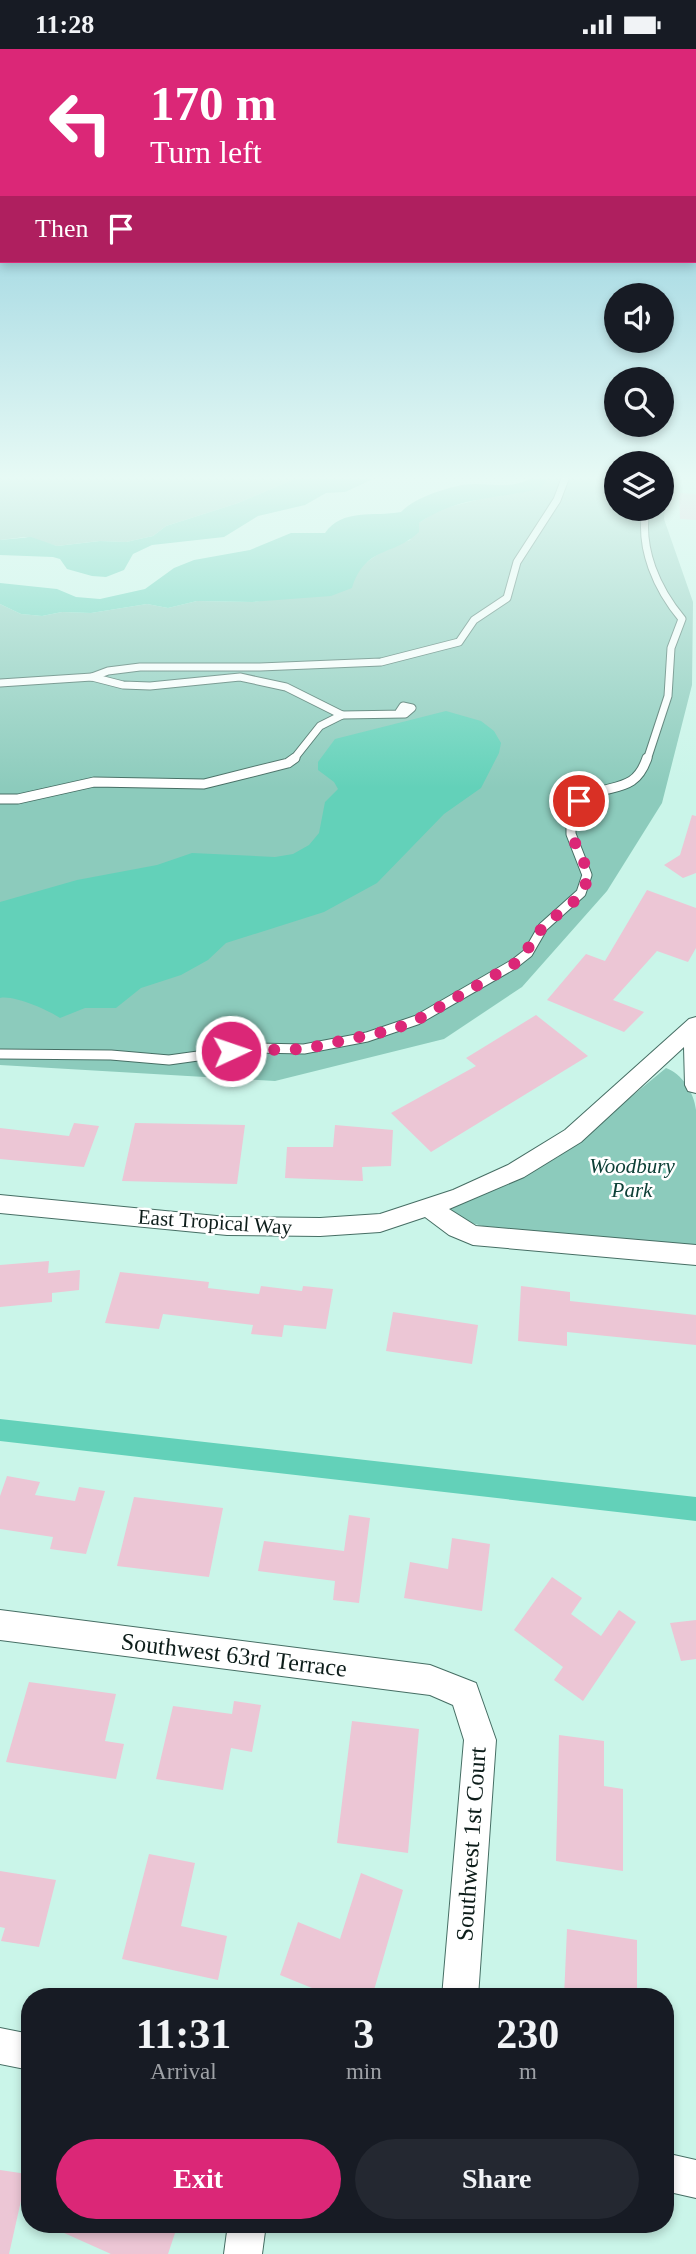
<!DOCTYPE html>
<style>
:root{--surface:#171b24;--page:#242831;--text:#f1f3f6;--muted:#9ea1a6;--accent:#db2777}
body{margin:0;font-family:Georgia,serif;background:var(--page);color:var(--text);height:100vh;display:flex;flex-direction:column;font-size:26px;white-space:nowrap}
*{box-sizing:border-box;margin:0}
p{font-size:23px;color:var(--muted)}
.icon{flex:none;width:38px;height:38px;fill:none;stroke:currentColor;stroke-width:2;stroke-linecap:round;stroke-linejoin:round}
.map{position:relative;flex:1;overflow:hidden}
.side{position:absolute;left:21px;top:1939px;width:653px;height:245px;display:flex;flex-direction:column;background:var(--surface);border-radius:28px;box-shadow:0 4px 10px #0003}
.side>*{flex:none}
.hud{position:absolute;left:0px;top:0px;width:696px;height:214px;box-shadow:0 4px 10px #0003;background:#db2777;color:#fff;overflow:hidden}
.tools{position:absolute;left:604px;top:234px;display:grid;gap:14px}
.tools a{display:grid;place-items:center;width:70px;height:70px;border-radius:50%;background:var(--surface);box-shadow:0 4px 10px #0003;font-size:35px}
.pin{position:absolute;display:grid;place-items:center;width:60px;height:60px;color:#fff;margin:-30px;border:4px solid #fff;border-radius:50%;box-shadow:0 2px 7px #0007}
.me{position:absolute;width:77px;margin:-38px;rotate:87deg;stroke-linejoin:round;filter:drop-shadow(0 0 5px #0008)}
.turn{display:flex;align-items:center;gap:24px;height:147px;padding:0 35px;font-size:32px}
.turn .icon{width:91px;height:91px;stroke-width:2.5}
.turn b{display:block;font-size:49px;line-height:60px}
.then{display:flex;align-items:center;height:66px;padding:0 35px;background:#0003;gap:14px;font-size:26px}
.eta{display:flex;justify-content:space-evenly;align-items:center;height:119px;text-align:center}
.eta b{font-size:42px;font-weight:700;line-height:49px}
.action{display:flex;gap:14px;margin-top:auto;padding:14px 35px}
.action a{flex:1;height:80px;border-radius:42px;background:var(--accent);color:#fff;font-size:28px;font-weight:700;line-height:80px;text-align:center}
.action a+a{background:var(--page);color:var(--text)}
.status{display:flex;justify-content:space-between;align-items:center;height:49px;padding:0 35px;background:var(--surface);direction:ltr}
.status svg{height:19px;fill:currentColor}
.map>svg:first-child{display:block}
</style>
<div class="status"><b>11:28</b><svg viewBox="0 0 49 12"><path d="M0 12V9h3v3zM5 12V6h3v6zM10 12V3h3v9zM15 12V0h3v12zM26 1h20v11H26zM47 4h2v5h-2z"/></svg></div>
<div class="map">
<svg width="696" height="2205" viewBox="0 0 696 2205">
<rect width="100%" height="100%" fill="#caf5e9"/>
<!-- green -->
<g fill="#8ccbbc">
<path d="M0,430h294l-56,24 -72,23 -13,10 -27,6 -27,-1 -42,5 -32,-9 -25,3z"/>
<path d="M546,430h70v30h46v-30h4l-2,40 29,83 -1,83 -30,118 -55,88 -85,96 -78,52 -169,42 -275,-16v-461l21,10 21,2 20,-4 29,1 56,-9 21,4 29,-7 55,1 37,-5 69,-29 29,-20 23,-8 9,-17 19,-13 108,-28z"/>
<path d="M666,1019c16,6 28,24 30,42 0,44 0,92 0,136l-213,-20 -20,-5 -17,-11 65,-27 47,-26z"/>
</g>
<!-- water -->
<g fill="#63d1b9">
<path d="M294,430h79l-28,13 -19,1 -21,12 -47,11 -34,21 -72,8 -19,9 -9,16 -18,7 -14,-1 -25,-7 -7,-10 -7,-2 -53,-2v-15l31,-3 26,9 43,-5 26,1 27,-6 13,-10 72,-23z"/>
<path d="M529,430h17v3l-7,7c-42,10 -84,8 -120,34v9c-26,25 -53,13 -67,56l-21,8 -79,6 -55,-1 -29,7 -21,-4 -56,9 -29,-1 -20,4 -21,-2 -21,-10v-21l57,6 19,8 24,2 45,-10 29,-21 20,-8 56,-10 41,-17h34c17,-25 49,-16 76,-21 13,-14 42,-23 61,-27 23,-4 45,6 67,-6z"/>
<path d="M446,662l35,10 13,10 7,12 -2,10 -18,35 -37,26 -67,69 -53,29 -98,31 -18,17 -27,15 -40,13 -25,20h-31l-25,10c-12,-8 -46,-23 -60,-20v-96l77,-22 80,-15 35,-12 83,4 18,-3 16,-9 10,-12 6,-31 13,-13 -4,-7 -16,-12v-8l17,-23z"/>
</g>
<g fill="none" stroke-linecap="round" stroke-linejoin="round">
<!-- canal -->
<path fill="#63d1b9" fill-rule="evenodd" d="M0,1370l696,78v24l-696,-80z"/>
</g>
<!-- building -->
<g fill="#ecc6d5">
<path d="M679,444l17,1v26l-16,-1z"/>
<path d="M692,766l4,1v57l-13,5 -19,-13 16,-10z"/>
<path d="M647,841l49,18v40l-8,14 -31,-11 -44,49 31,12 -20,20 -77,-32 39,-46 19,7z"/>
<path d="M536,966l52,41 -157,96 -40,-39 85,-47 -10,-8z"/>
<path d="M74,1074l25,3 -15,41 -84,-8v-31l69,8z"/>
<path d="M135,1074l110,2 -8,59 -115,-3z"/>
<path d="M335,1076l58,5 -2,36 -29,1 1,14 -78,-3 2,-31h46z"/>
<path d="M49,1212l-1,12 32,-3 -1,20 -27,3v9l-52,5v-42z"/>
<path d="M120,1223l89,10 -1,6 51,6 2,-8 41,5 1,-5 30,3 -7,40 -42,-4 -2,12 -31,-3 2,-9 -90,-11 -4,15 -54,-6z"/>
<path d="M521,1237l49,6v9l126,14v30l-129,-13v14l-49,-5z"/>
<path d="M393,1263l85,13 -6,39 -86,-13z"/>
<path d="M7,1427l33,6 -5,13 40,6 4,-14 26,4 -19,63 -36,-5 3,-12 -53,-8v-33z"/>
<path d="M134,1448l89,11 -14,69 -92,-11z"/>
<path d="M349,1466l21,3 -11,85 -26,-3 2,-19 -77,-10 6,-30 80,10z"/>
<path d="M452,1489l38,6 -8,67 -78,-13 6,-36 38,7z"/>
<path d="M552,1528l30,21 -11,16 30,22 18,-26 17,12 -53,79 -29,-21 9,-13 -49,-37z"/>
<path d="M696,1571v39l-15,2 -11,-38z"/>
<path d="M29,1633l87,12 -11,47 19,3 -8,35 -110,-17z"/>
<path d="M234,1652l27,4 -9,47 -21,-4 -8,42 -67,-11 17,-73 59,8z"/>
<path d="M352,1672l67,8 -11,124 -71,-10z"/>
<path d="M559,1686l45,6v45l19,3v82l-67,-10z"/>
<path d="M149,1805l46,9 -14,63 46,10 -9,44 -96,-21z"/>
<path d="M0,1822l56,9 -17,67 -38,-6 4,-13 -5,-1z"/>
<path d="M361,1824l42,17 -31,107h-38l-54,-22 18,-53 42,17z"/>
<path d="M567,1880l70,11v57h-73z"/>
<path d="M0,2121l27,4 -18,80h-9z"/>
<path d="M44,2175h134l-10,30h-57z"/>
</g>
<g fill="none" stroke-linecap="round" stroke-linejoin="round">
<defs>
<g id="lane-far1">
<path d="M646,460c-7,40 11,80 36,110l-11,29 -3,48 -21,64"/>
<path d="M92,628l16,-6 32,-4h120l121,-5 78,-20 15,-22 33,-22 10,-36 40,-62 8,-21"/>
<path d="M0,634l92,-6 31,8 27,1 90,-9 46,10 56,28"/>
<path d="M293,711l27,-34 22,-11 63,-1 7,-6 -9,-2 -4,6"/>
</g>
<g id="lane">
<path d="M0,750h18l76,-17 110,2 84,-21 7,-5"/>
<path d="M0,1005l111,1 58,5 87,-12 48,1 63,-12 50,-17 97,-56 14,-11 15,-26 38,-34 6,-18 -16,-41v-25c6,-5 12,-11 18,-14 27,-11 47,-4 58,-37"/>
</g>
<g id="street">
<path d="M696,968v76l-8,-2 -3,-6 -1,-38 -103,95 -57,35 -75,32 27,17 220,19v20l-223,-20 -24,-10 -24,-18 -45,15 -60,4 -93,-1 -227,-22v-18l227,22 93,1 60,-4 73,-24 55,-25 57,-35 124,-111z"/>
<path d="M0,1561l430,55 46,18 20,57 -18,257h-36l22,-257 -11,-35 -23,-10 -430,-55z"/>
<path d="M0,1979l30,6v36l-30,-6z"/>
<path d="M665,2104l31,7v38l-31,-7z"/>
<path d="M228,2175h38l-4,30h-38z"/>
</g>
</defs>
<!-- lane-far1 casing -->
<use href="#lane-far1" stroke="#466e64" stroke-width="9"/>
<!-- lane casing -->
<use href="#lane" stroke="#466e64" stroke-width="11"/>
<!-- street casing -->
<use href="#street" stroke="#466e64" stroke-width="2"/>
<!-- lane-far1 -->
<use href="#lane-far1" stroke="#fff" stroke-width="7"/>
<!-- lane -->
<use href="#lane" stroke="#fff" stroke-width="9"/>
<!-- street -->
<use href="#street" fill="#fff" fill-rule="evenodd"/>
</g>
<!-- sky -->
<linearGradient id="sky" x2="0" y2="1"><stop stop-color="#73c0d5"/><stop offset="0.58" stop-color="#e7faf5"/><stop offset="1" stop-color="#e7faf5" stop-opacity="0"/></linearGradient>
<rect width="696" height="739" fill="url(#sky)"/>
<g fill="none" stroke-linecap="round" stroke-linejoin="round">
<!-- route -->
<path stroke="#db2777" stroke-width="12" stroke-dasharray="0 21.6" d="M231,1002l73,-2 88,-19 25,-10 97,-56c14,-11 18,-25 30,-38 13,-14 36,-23 42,-43 7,-28 -34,-52 -7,-82"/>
</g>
<g text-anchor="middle" stroke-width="5" stroke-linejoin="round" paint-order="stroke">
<!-- park labels -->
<g font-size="21" font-style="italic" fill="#0e4037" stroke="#fff">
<text x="632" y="1124">Woodbury<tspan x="632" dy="24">Park</tspan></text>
</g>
<!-- street labels -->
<g font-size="21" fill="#0d1d1a" stroke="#fff">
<text transform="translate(215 1173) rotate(4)" y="7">East Tropical Way</text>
</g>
<!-- near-street labels -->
<g font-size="24" fill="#0d1d1a" stroke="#fff">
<text transform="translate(234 1606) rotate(7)" y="8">Southwest 63rd Terrace</text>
<text transform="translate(471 1795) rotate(-86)" y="8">Southwest 1st Court</text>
</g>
</g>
</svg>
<div class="tools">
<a><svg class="icon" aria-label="sound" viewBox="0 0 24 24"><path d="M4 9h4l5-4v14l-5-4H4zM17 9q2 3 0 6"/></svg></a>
<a><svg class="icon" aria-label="search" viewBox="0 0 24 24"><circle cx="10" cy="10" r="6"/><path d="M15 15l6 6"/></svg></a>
<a><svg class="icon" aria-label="layers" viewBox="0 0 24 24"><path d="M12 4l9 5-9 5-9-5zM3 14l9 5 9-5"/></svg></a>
</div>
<div class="pin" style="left:579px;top:752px;background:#d93025"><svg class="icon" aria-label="arrive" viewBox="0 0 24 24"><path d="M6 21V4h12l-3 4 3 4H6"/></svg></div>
<svg class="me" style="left:231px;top:1002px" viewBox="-20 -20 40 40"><circle r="17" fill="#db2777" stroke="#fff" stroke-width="3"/><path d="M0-11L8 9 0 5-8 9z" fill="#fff"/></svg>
<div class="hud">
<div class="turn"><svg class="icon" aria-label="left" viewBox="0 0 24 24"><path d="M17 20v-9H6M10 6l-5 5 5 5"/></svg><div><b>170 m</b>Turn left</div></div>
<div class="then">Then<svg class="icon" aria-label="arrive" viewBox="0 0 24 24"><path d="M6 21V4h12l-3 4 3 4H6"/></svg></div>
</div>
<section class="side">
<div class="eta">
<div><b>11:31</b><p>Arrival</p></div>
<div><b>3</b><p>min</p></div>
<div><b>230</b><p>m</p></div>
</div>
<div class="action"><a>Exit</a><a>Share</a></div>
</section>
</div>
